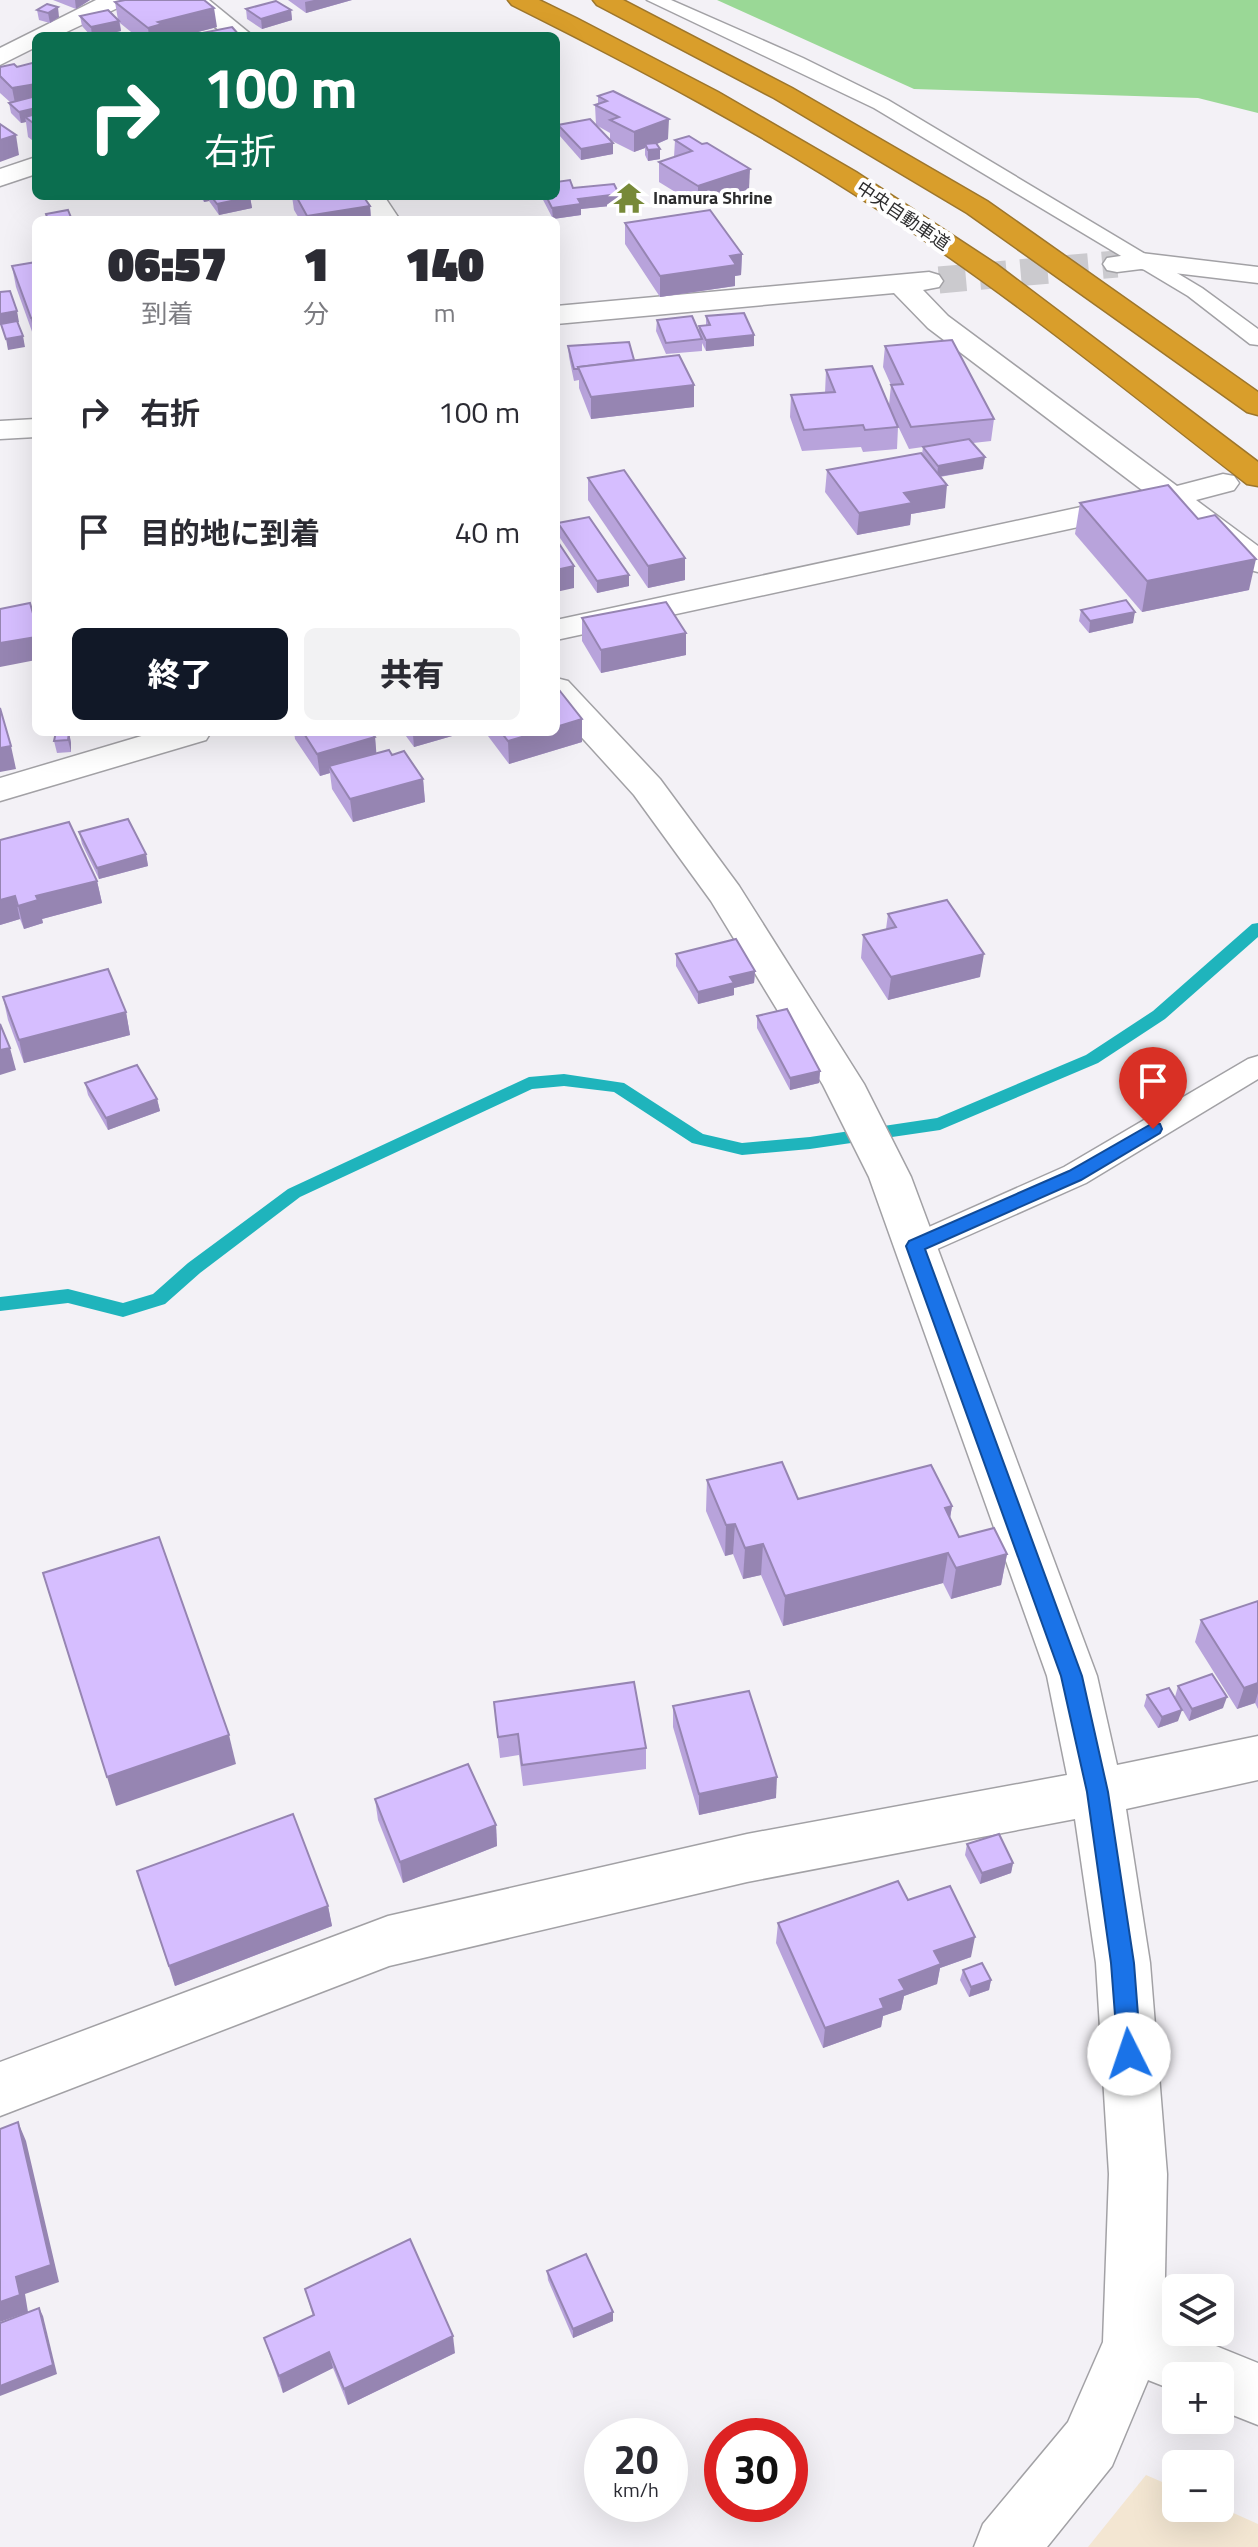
<!DOCTYPE html>
<html lang="ja">
<meta charset="utf-8">
<style>
:root{--surface:#fff;--page:#f2f2f3;--text:#2b2b33;--muted:#7c7c81;--accent:#111827}
body{margin:0;font-family:"Titillium Web","Noto Sans JP",sans-serif;background:var(--page);color:var(--text);height:100vh;display:flex;flex-direction:column;font-size:30px;white-space:nowrap}
*{box-sizing:border-box;margin:0}
p{font-size:26px;color:var(--muted)}
.icon{flex:none;width:44px;height:44px;fill:none;stroke:currentColor;stroke-width:2;stroke-linecap:round;stroke-linejoin:round}
.map{position:relative;flex:1;overflow:hidden}
.drawer{position:absolute;left:32px;top:216px;width:528px;height:520px;display:flex;flex-direction:column;background:var(--surface);border-radius:12px;box-shadow:0 8px 32px #0002}
.drawer>*{flex:none}
.top-card{position:absolute;left:32px;top:32px;width:528px;height:168px;border-radius:12px;box-shadow:0 8px 32px #0002;background:#0b6e4f;color:#fff;overflow:hidden}
.tools{position:absolute;left:1162px;top:2274px;display:grid;gap:16px}
.tools a{display:grid;place-items:center;width:72px;height:72px;border-radius:12px;background:var(--surface);box-shadow:0 8px 32px #0002;font-size:40px}
.speed{position:absolute;left:584px;top:2418px;display:flex;gap:16px;font-size:40px;font-weight:700;text-align:center}
.speed>*{display:grid;place-content:center;width:104px;height:104px;border-radius:50%;background:var(--surface);box-shadow:0 8px 32px #0002;line-height:1}
.speed small{font-size:20px;font-weight:400}
.speed .limit{border:12px solid #d22;background:#fff;color:#111}
.pin{position:absolute;display:grid;place-items:center;width:68px;height:68px;color:#fff;margin:-82px -34px;border-radius:50% 50% 50% 0;rotate:-45deg;box-shadow:0 0 8px #0007}
.pin .icon{rotate:45deg}
.me{position:absolute;width:88px;margin:-44px;rotate:356deg;stroke-linejoin:round;filter:drop-shadow(0 0 6px #0008)}
.turn{display:flex;align-items:center;gap:28px;height:168px;padding:0 40px;font-size:36px}
.turn .icon{width:104px;height:104px;stroke-width:2.5}
.turn b{display:block;font-size:56px;line-height:68px}
.eta{display:flex;justify-content:space-evenly;align-items:center;height:136px;text-align:center}
.eta b{font-size:48px;font-weight:800;line-height:56px}
.cta{display:flex;gap:16px;margin-top:auto;padding:16px 40px}
.cta a{flex:1;height:92px;border-radius:12px;background:var(--accent);color:#fff;font-size:32px;font-weight:800;line-height:92px;text-align:center}
.cta a+a{background:var(--page);color:var(--text)}
ul{padding:0;list-style:none}
li{display:flex;align-items:center;gap:24px;height:120px;padding:0 40px}
li div{flex:1}
li b{display:block;font-size:30px}
li em{font-style:normal}
.map>svg:first-child{display:block}
</style>
<div class="map">
<svg width="1258" height="2547" viewBox="0 0 1258 2547">
<rect width="100%" height="100%" fill="#f3f1f6"/>
<!-- education -->
<path fill="#f3e6d2" d="M1146,2475l30,13v20l44,-1 38,17v23h-170z"/>
<!-- green -->
<path fill="#9ad896" d="M717,0h541v113l-60,-15 -284,-9z"/>
<g fill="none" stroke-linecap="round" stroke-linejoin="round">
<!-- stream -->
<path fill="#1fb4bc" fill-rule="evenodd" d="M1258,923v14l-93,82 -67,44 -158,67 -130,19 -68,6 -50,-12 -78,-51 -50,-6 -32,3 -232,108 -100,76 -35,31 -42,13 -55,-14 -68,8v-14l68,-8 55,14 30,-9 35,-31 100,-74 241,-112 35,-3 60,9 79,51 39,9 68,-6 127,-19 149,-63 67,-44 99,-87z"/>
<!-- street-tunnel -->
<path stroke="#cbcace" stroke-width="27" stroke-dasharray="27 14" stroke-linecap="butt" d="M939,280l178,-16"/>
<defs>
<g id="lane">
<path d="M647,0h24l132,58 85,42 314,188 56,41v16l-8,-1 -62,-48 -314,-188z"/>
<path d="M1258,1056v23l-172,104 -160,71 -11,4 -11,-4 -5,-8 5,-8 160,-71 184,-108z"/>
</g>
<g id="street">
<path d="M96,0h32l-4,5 -66,31h-22v11l-36,18v-17z"/>
<path d="M182,0h27l44,36h-27z"/>
<path d="M36,157v17l-36,12v-17z"/>
<path d="M356,196h28l16,24h-28z"/>
<path d="M1141,253l117,14v16l-117,-14 -24,3 -10,-2 -4,-6 4,-6z"/>
<path d="M929,272l10,3 4,6 -4,6 -16,3 25,26 229,170 46,-12 11,2 5,7 -5,7 -38,10 62,46v26l-12,-3 -80,-61 -610,132v-20l590,-127 -218,-165 -34,-35 -338,31v-18z"/>
<path d="M36,419v18l-36,2v-18z"/>
<path d="M556,678l12,3 92,98 79,107 125,198 47,93 186,499 20,89 141,-29v44l-132,29 24,154 17,211 -3,151 94,38v62l-38,-15v-34h-44v15l-28,-11 -36,86 -65,81h-73l9,-23 85,-102 35,-80 6,-168 -13,-211 -21,-144 -328,63 -358,84 -389,150v-54l388,-146 359,-82 320,-59 -20,-99 -178,-499 -46,-92 -112,-184 -77,-106 -78,-86z"/>
<path d="M155,732h56l-5,8 -206,61v-23z"/>
</g>
<g id="highway">
<path d="M508,0h31l37,18 142,74 138,80 140,92 262,198v24l-11,-2c-120,-93 -238,-190 -365,-272 -118,-78 -244,-144 -370,-207z"/>
<path d="M593,0h30l169,88 195,113 271,191v23l-11,-3 -280,-199 -193,-115 -177,-93z"/>
</g>
</defs>
<!-- lane casing -->
<use href="#lane" stroke="#a2a1a5" stroke-width="3"/>
<!-- street casing -->
<use href="#street" stroke="#a2a1a5" stroke-width="3"/>
<!-- highway casing -->
<use href="#highway" stroke="#9d762c" stroke-width="3"/>
<!-- lane -->
<use href="#lane" fill="#fff" fill-rule="evenodd"/>
<!-- street -->
<use href="#street" fill="#fff" fill-rule="evenodd"/>
<!-- highway -->
<use href="#highway" fill="#d99e2b" fill-rule="evenodd"/>
</g>
<!-- wall -->
<g fill="#b8a3db">
<path d="M53,0h37l-14,9z"/>
<path d="M288,0h64l-46,13z"/>
<path d="M115,2l102,25 -34,9h-47l-16,-13 1,8 -22,5h-8l-9,-10 -2,-10 38,4z"/>
<path d="M47,4l12,13 -9,6 -11,-3 -2,-10z"/>
<path d="M246,9l45,1 1,10 -30,9 -15,-10z"/>
<path d="M36,62v81l-8,-6 -2,-15 -5,1 -10,-10 -2,-10 1,-1 -10,-9v-26h17z"/>
<path d="M613,91l55,48 -11,5 3,5v10l-12,2 -3,-6v-7l-11,4 -24,-12v-7l-14,-8 17,18v11l-32,6 -22,-25 -1,-10h38l-1,-20 3,-1v-8z"/>
<path d="M689,136l60,53 -51,17 -39,-24v-20l15,-5 1,-17z"/>
<path d="M573,188l46,17 -38,4v6l-28,4 -12,-23h15z"/>
<path d="M200,196h50l2,12 -33,7 -10,-14 -5,1z"/>
<path d="M292,196h71l7,10 1,14h-71l-6,-10z"/>
<path d="M625,223l117,31 -1,21 -6,1v10l-75,11 -35,-53z"/>
<path d="M36,262l-1,78 -19,-53 -4,-21z"/>
<path d="M706,316l48,19v11l-48,5 -4,-8v8l-36,3 -10,-23 1,-11 42,13v-7l7,-1z"/>
<path d="M568,346l66,14 60,25v22l-103,12 -12,-31v-8l-5,1 -5,-24z"/>
<path d="M885,346l109,73 -3,22 -18,2 10,26 -43,8 5,31 -34,6 -1,11 -53,10 -32,-43 2,-22 95,-16 1,-7 -14,2 -12,-25 1,3 -1,22 -34,3 -2,-5 -59,4 -12,-34 1,-22 34,-2 1,-23 63,35 2,-20 -8,-18z"/>
<path d="M588,478l97,102 -37,8 -60,-88z"/>
<path d="M1080,503l118,16 51,71 -107,22 -67,-78z"/>
<path d="M558,523l71,63 -32,7 -39,-58z"/>
<path d="M1081,610l52,13 -44,10 -10,-12z"/>
<path d="M582,618l104,37 -85,18 -19,-32z"/>
<path d="M69,732l2,11v9l-14,1 -3,-12z"/>
<path d="M294,732h77l4,5 1,16 16,2 31,24 2,23 -72,20 -21,-33 -2,-16 -10,3 -25,-37z"/>
<path d="M403,732h63l-52,15z"/>
<path d="M485,732h71l26,10 -73,22z"/>
<path d="M79,832l67,22 2,12 -49,13 -17,-35z"/>
<path d="M0,840l97,41 5,22 -60,16 1,4 -19,6 -4,-10 -20,6z"/>
<path d="M888,914l92,63 -92,23 -27,-42 2,-23 23,-6z"/>
<path d="M676,954l79,17 -1,12 -20,5v7l-36,9 -22,-38z"/>
<path d="M3,997l123,15 4,23 -106,28 -16,-43z"/>
<path d="M757,1016l63,55 -1,12 -29,7 -33,-62z"/>
<path d="M85,1083l72,16 3,12 -52,19 -20,-35z"/>
<path d="M707,1480l91,19 154,7 -2,12 9,19 48,17 -6,31 -50,14 -8,-16 -160,43 -22,-51 -18,4 -10,-25 -8,2 -19,-45z"/>
<path d="M1258,1601v108l-3,-6 -18,6 -42,-67 6,-22z"/>
<path d="M1178,1686l45,22 -34,13 -14,-24z"/>
<path d="M1147,1695l31,26 -20,7 -14,-22z"/>
<path d="M494,1702l152,46v21l-123,17 -4,-31 -19,3z"/>
<path d="M673,1706l103,92 -77,17 -26,-88z"/>
<path d="M375,1799l121,26 1,21 -94,37 -25,-63z"/>
<path d="M967,1844l46,19 -2,10 -31,11 -15,-29z"/>
<path d="M137,1871l191,35 4,20 -157,60z"/>
<path d="M908,1900l63,57 -31,11 -3,16 -33,12 -3,14 -18,6 -2,11 -58,21 -47,-105 2,-20z"/>
<path d="M963,1970l28,10 -2,10 -20,7 -9,-17z"/>
<path d="M547,2271l66,41v9l-40,17 -25,-58z"/>
<path d="M305,2289l150,64 -107,52 -15,-37 -50,25 -19,-55 49,-22z"/>
</g>
<!-- shaded-wall -->
<g fill="#9685b2">
<path d="M75,0h15l-14,9z"/>
<path d="M314,0h38l-46,13 -1,-11z"/>
<path d="M58,7l1,10 -9,6 -2,-10z"/>
<path d="M214,8l3,19 -34,9h-34l-1,-8 10,-6z"/>
<path d="M291,10l1,10 -30,9 -1,-10z"/>
<path d="M119,21l2,10 -22,5h-7l-1,-9z"/>
<path d="M36,84v21l-20,3 -4,-20z"/>
<path d="M36,108v11l-11,-2 1,5 -5,1 -2,-11z"/>
<path d="M669,119l-1,20 -21,9 -2,-4v4l-11,4v-20z"/>
<path d="M16,135l3,20 -19,7v-22z"/>
<path d="M613,143v11l-32,6v-11z"/>
<path d="M660,149v10l-12,2v-11z"/>
<path d="M750,169l-1,20 -51,17v-20z"/>
<path d="M619,194v11l-38,4v6l-28,4 -1,-11 26,-9z"/>
<path d="M204,196h5v5l-5,1z"/>
<path d="M250,197l2,11 -33,7 -2,-11z"/>
<path d="M370,206l1,14h-63l-1,-4z"/>
<path d="M742,254l-1,21 -6,1v10l-75,11v-21l70,-20z"/>
<path d="M17,311l2,11 -19,3v-11z"/>
<path d="M31,318h5v22h-1z"/>
<path d="M754,335v11l-48,5v-11z"/>
<path d="M23,336l2,11 -17,3 -2,-11z"/>
<path d="M694,385v22l-103,12v-22z"/>
<path d="M985,457l-2,12 -46,8 1,-11z"/>
<path d="M947,485l-2,23 -34,6 -1,11 -53,10 2,-22 45,-20z"/>
<path d="M685,558v22l-37,8v-22z"/>
<path d="M1256,559l-7,31 -107,22 5,-31z"/>
<path d="M574,566v22l-18,4v-22z"/>
<path d="M629,575v11l-32,7v-12z"/>
<path d="M1135,612l-2,11 -44,10 1,-12z"/>
<path d="M686,633v22l-85,18v-23z"/>
<path d="M36,637v23l-36,7v-24z"/>
<path d="M582,719v23l-73,22 -1,-23 31,-9h17v-5z"/>
<path d="M69,732l2,11v9l-3,-12z"/>
<path d="M425,732h41l-52,15 -1,-12z"/>
<path d="M375,737l2,23 -48,6 1,7 -10,3 -3,-22z"/>
<path d="M11,746l5,23 -16,3v-24z"/>
<path d="M423,779l2,23 -72,20 -3,-23z"/>
<path d="M146,854l2,12 -49,13 -2,-11z"/>
<path d="M97,881l5,22 -60,16 1,4 -19,6 -6,-23 18,-10z"/>
<path d="M15,896l5,23 -20,6v-25z"/>
<path d="M984,954l-4,23 -92,23 3,-23z"/>
<path d="M755,971l-1,12 -20,5v7l-36,9v-12l32,-15z"/>
<path d="M126,1012l4,23 -106,28 -5,-23z"/>
<path d="M10,1048l6,22 -16,5v-25z"/>
<path d="M820,1071l-1,12 -29,7v-12z"/>
<path d="M157,1099l3,12 -52,19 -2,-12z"/>
<path d="M952,1506l-5,31 -2,-29z"/>
<path d="M735,1524l-2,30 -8,2 1,-31z"/>
<path d="M763,1544l-2,31 -18,4 2,-31z"/>
<path d="M948,1553l-5,30 -160,43 2,-30z"/>
<path d="M1007,1554l-6,31 -50,14 5,-31z"/>
<path d="M1258,1683v10l-3,10 -18,6 7,-21z"/>
<path d="M1227,1697l-4,11 -34,13 3,-12z"/>
<path d="M1182,1710l-4,11 -20,7 4,-11z"/>
<path d="M229,1735l7,29 -120,42 -9,-29z"/>
<path d="M777,1777l-1,21 -77,17v-21z"/>
<path d="M496,1825l1,21 -94,37 -3,-21z"/>
<path d="M1013,1863l-2,10 -31,11 2,-11z"/>
<path d="M328,1906l4,20 -157,60 -6,-20z"/>
<path d="M975,1937l-4,20 -31,11 -3,16 -33,12 -3,14 -18,6 -2,11 -58,21 2,-20 55,-29 19,-19 35,-29z"/>
<path d="M991,1980l-2,10 -20,7 2,-10z"/>
<path d="M18,2122l8,19 33,141 -34,12 3,18 -28,10v-20l16,-25z"/>
<path d="M39,2308l4,8 14,58 -57,22v-10z"/>
<path d="M613,2312v9l-40,17v-9z"/>
<path d="M453,2336l2,17 -107,52 -4,-16z"/>
<path d="M329,2352l4,16 -50,25 -4,-17z"/>
</g>
<!-- building -->
<g fill="#d6beff" stroke="#9685b2" stroke-width="2">
<path d="M125,0h79l10,8 -56,14 4,2 -14,4 -33,-26z"/>
<path d="M276,1l15,9 -30,9 -15,-10z"/>
<path d="M47,4l11,3 -10,6 -11,-3z"/>
<path d="M108,10l11,11 -28,6 -11,-11z"/>
<path d="M232,27l8,9h-34l-4,-3z"/>
<path d="M36,62v22l-24,4 -12,-12v-9l14,-3 3,3z"/>
<path d="M613,91l56,28 -35,13 -24,-12 9,-3 -24,-12 12,-4 -9,-5z"/>
<path d="M36,96v12l-17,4 -10,-9z"/>
<path d="M36,114v11l-11,-8z"/>
<path d="M590,119l23,24 -32,6 -23,-24z"/>
<path d="M0,124l16,11 -16,5z"/>
<path d="M689,136l13,8 5,-1 43,26 -52,17 -39,-24 33,-11 -17,-11z"/>
<path d="M656,143l4,6 -12,1 -3,-6z"/>
<path d="M570,180l3,8 41,-4 5,10 -41,5 3,5 -29,4 -6,-12h10v-14z"/>
<path d="M211,196h39v1l-33,7z"/>
<path d="M296,196h67l7,10 -63,10z"/>
<path d="M68,210l4,10h-24l-2,-6z"/>
<path d="M710,210l32,44 -12,2 6,9 -76,11 -35,-53z"/>
<path d="M36,262v56h-5l-19,-52z"/>
<path d="M10,291l7,20 -17,3v-22z"/>
<path d="M744,313l10,22 -48,5 -7,-14 11,-1 -4,-9z"/>
<path d="M692,316l10,23 -36,4 -9,-23z"/>
<path d="M17,321l6,15 -17,3 -5,-15z"/>
<path d="M952,340l42,79 -83,8 -20,-42 12,-1 -18,-38z"/>
<path d="M629,342l5,18 -56,7 1,2h-5l-6,-23z"/>
<path d="M679,355l15,30 -103,12 -13,-30z"/>
<path d="M872,366l26,61 -33,3 -2,-5 -59,5 -13,-35 44,-3 -9,-22z"/>
<path d="M969,439l16,18 -47,9 -15,-19z"/>
<path d="M921,453l26,32 -43,8 8,10 -53,10 -32,-43z"/>
<path d="M624,470l61,88 -37,8 -60,-88z"/>
<path d="M1168,485l30,34 17,-4 41,44 -109,22 -67,-78z"/>
<path d="M589,517l40,58 -32,6 -39,-58z"/>
<path d="M556,539l18,27 -18,4z"/>
<path d="M1126,600l9,12 -45,9 -9,-11z"/>
<path d="M666,602l20,31 -85,17 -19,-32z"/>
<path d="M30,603l6,21v13l-36,6v-34z"/>
<path d="M556,686l26,33 -26,8z"/>
<path d="M0,708l11,38 -11,2z"/>
<path d="M56,732h13l-1,8 -14,1z"/>
<path d="M303,732h68l4,5 -58,17z"/>
<path d="M411,732h14l-12,3z"/>
<path d="M501,732h38l-31,9z"/>
<path d="M389,750l3,5 12,-4 19,28 -73,20 -21,-33z"/>
<path d="M128,819l18,35 -49,14 -18,-36z"/>
<path d="M69,822l28,59 -61,15 2,4 -20,6 -3,-10 -15,4v-60z"/>
<path d="M947,900l37,54 -93,23 -28,-42 33,-8 -8,-13z"/>
<path d="M736,939l19,32 -25,6 4,6 -36,9 -22,-38z"/>
<path d="M108,969l18,43 -107,28 -16,-43z"/>
<path d="M787,1009l33,62 -30,7 -33,-62z"/>
<path d="M0,1024l10,24 -10,2z"/>
<path d="M137,1065l20,34 -51,19 -21,-35z"/>
<path d="M782,1462l16,37 133,-34 21,41 -7,2 14,29 35,-9 13,26 -51,14 -8,-15 -163,43 -22,-52 -18,4 -10,-24 -9,1 -19,-45z"/>
<path d="M159,1537l70,198 -122,42 -64,-204z"/>
<path d="M1258,1601v82l-14,5 -43,-68z"/>
<path d="M1212,1674l15,23 -35,12 -14,-23z"/>
<path d="M634,1682l12,66 -124,17 -4,-31 -20,3 -4,-35z"/>
<path d="M1169,1688l13,22 -20,7 -15,-22z"/>
<path d="M749,1691l28,86 -78,17 -26,-88z"/>
<path d="M468,1764l28,61 -96,37 -25,-63z"/>
<path d="M293,1814l35,92 -159,60 -32,-95z"/>
<path d="M999,1834l14,29 -31,10 -15,-29z"/>
<path d="M898,1881l10,19 42,-14 25,51 -41,14 7,13 -42,16 6,10 -25,9 4,9 -59,20 -47,-105z"/>
<path d="M982,1963l9,17 -20,7 -8,-17z"/>
<path d="M18,2122l33,143 -35,12 4,18 -20,7v-173z"/>
<path d="M410,2239l43,97 -109,53 -15,-37 -50,24 -15,-38 50,-23 -9,-26z"/>
<path d="M586,2254l27,58 -40,17 -26,-58z"/>
<path d="M39,2308l14,57 -53,21v-63z"/>
</g>
<!-- route -->
<path fill="#1a73e8" stroke="#114b97" stroke-width="2" d="M1153,1123l7,1 2,5 -2,4 -79,47 -156,69 157,427 26,116 26,171 7,91 -3,7 -9,4 -8,-4 -3,-7 -7,-91 -24,-171 -26,-116 -155,-430 3,-5 160,-70z"/>
<!-- icons -->
<defs>
<symbol id="temple-bare" viewBox="-9 -9 18 18"><path d="M0-6L5-2H3V0L6.5 2.5H4V6H1.5V3h-3V6H-4V2.5H-6.5L-3 0V-2H-5Z" fill="#778938" stroke="#fff" stroke-width="2.5" paint-order="stroke"/></symbol>
</defs>
<g fill-rule="evenodd">
<use href="#temple-bare" x="607" y="176" width="44" height="44"/>
</g>
<g text-anchor="middle" stroke-width="8" stroke-linejoin="round" paint-order="stroke">
<!-- far-poi labels -->
<g font-size="18" font-weight="bold" fill="#2d2d2e" stroke="#fff" text-anchor="start">
<text x="653" y="204">Inamura Shrine</text>
</g>
<!-- far-street labels -->
<g font-size="18" fill="#2d2d2e" stroke="#fff">
<text transform="translate(903 216) rotate(34)" y="6">中央自動車道</text>
</g>
</g>
</svg>
<div class="tools">
<a><svg class="icon" aria-label="layers" viewBox="0 0 24 24"><path d="M12 4l9 5-9 5-9-5zM3 14l9 5 9-5"/></svg></a>
<a>+</a>
<a>−</a>
</div>
<div class="speed"><div>20<small>km/h</small></div><div class="limit">30</div></div>
<div class="pin" style="left:1153px;top:1129px;background:#d93025"><svg class="icon" aria-label="arrive" viewBox="0 0 24 24"><path d="M6 21V4h12l-3 4 3 4H6"/></svg></div>
<svg class="me" style="left:1129px;top:2054px" viewBox="-20 -20 40 40"><circle r="19" fill="#fff"/><path d="M0-13L10 11 0 6-10 11z" fill="#1a73e8"/></svg>
<div class="top-card">
<div class="turn"><svg class="icon" aria-label="right" viewBox="0 0 24 24"><path d="M7 20v-9h11M14 6l5 5-5 5"/></svg><div><b>100 m</b>右折</div></div>
</div>
<section class="drawer">
<div class="eta">
<div><b>06:57</b><p>到着</p></div>
<div><b>1</b><p>分</p></div>
<div><b>140</b><p>m</p></div>
</div>
<ul>
<li><svg class="icon" aria-label="right" viewBox="0 0 24 24"><path d="M7 20v-9h11M14 6l5 5-5 5"/></svg><div><b>右折</b></div><em>100 m</em></li>
<li><svg class="icon" aria-label="arrive" viewBox="0 0 24 24"><path d="M6 21V4h12l-3 4 3 4H6"/></svg><div><b>目的地に到着</b></div><em>40 m</em></li>
</ul>
<div class="cta"><a>終了</a><a>共有</a></div>
</section>
</div>
